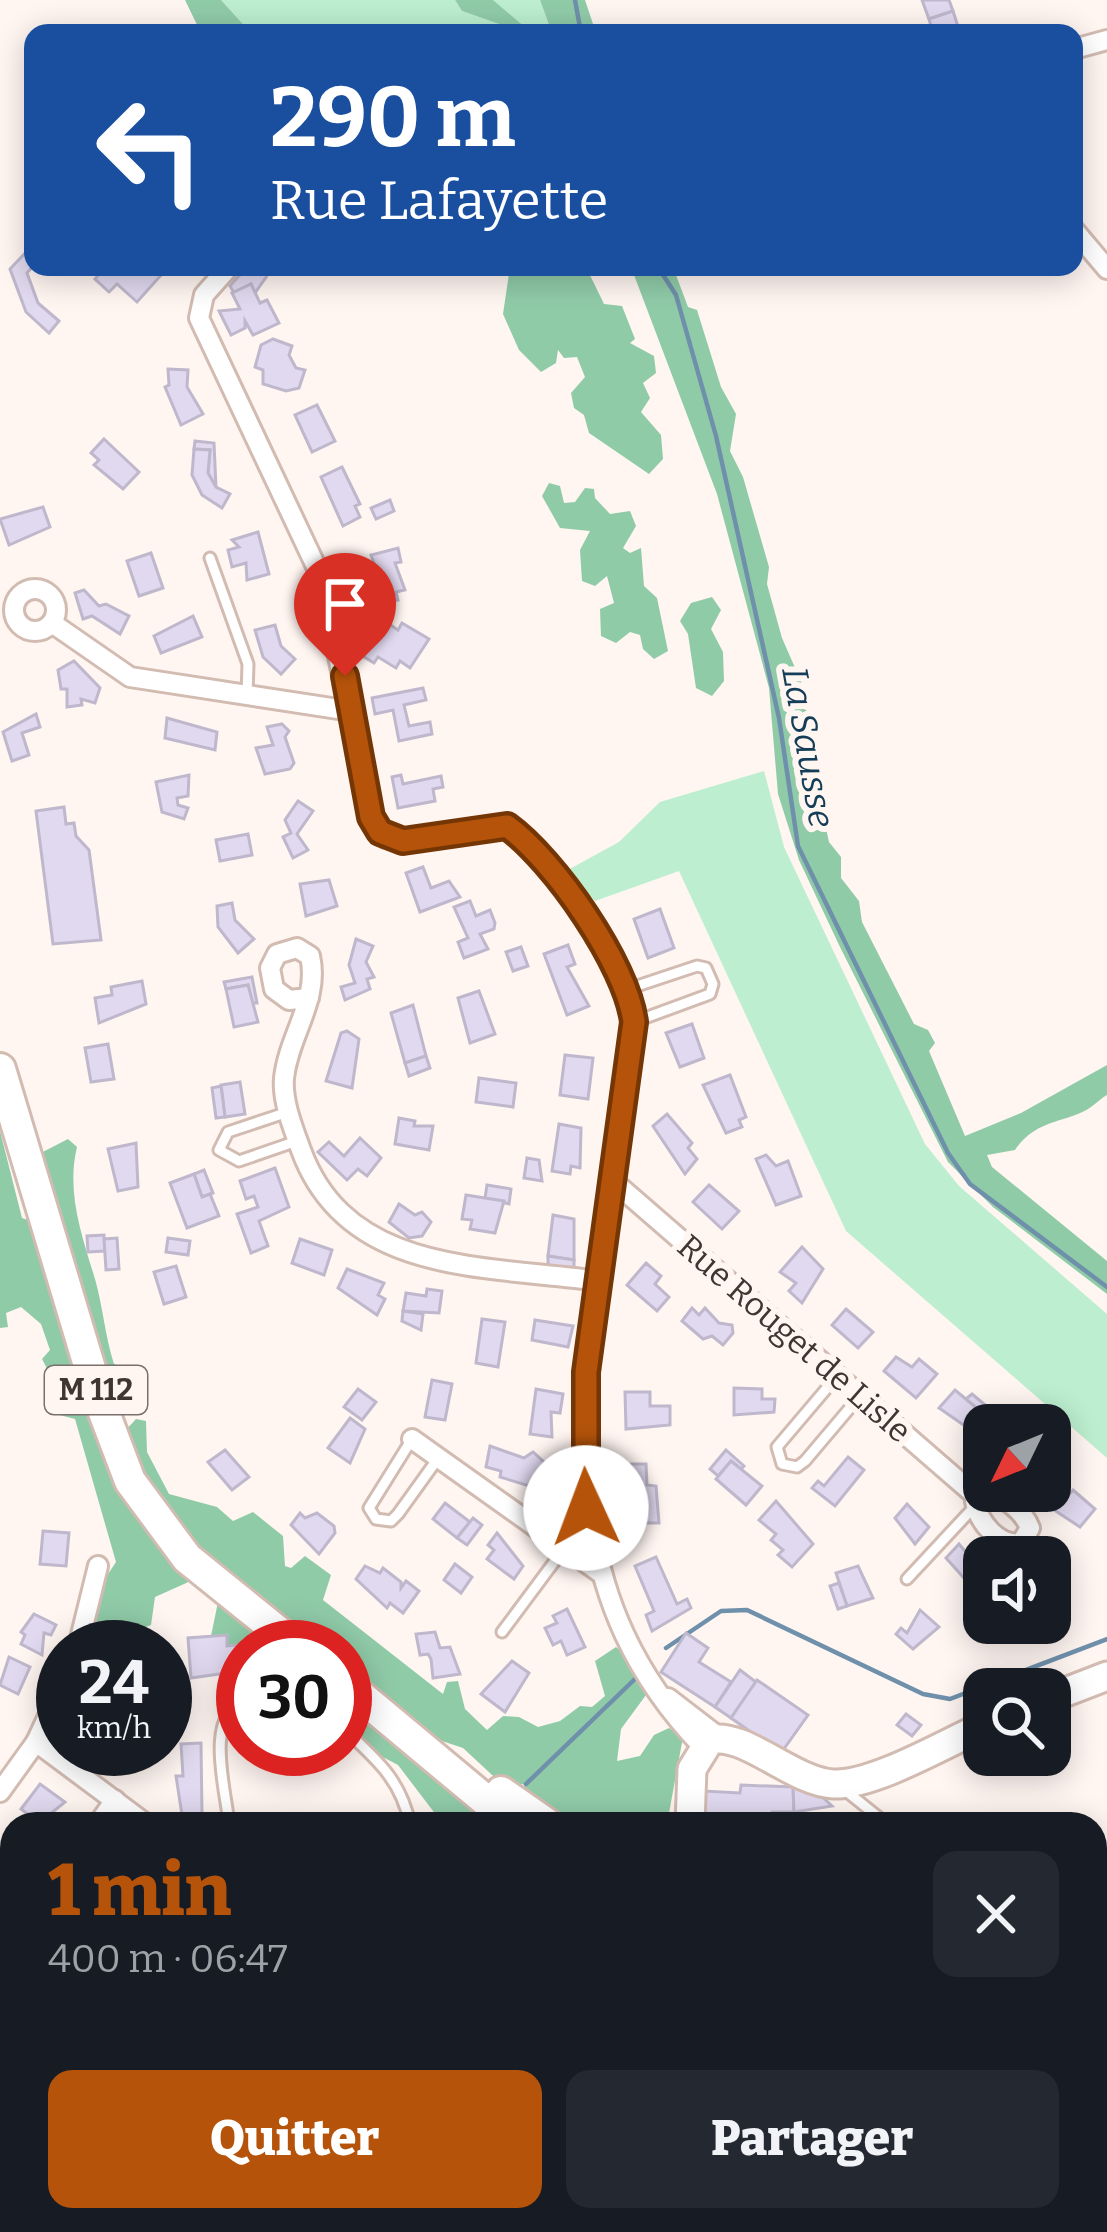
<!DOCTYPE html>
<html lang="fr">
<meta charset="utf-8">
<style>
:root{--surface:#171b24;--page:#242831;--text:#f1f3f6;--muted:#9ea1a6;--accent:#b45309}
body{margin:0;font-family:Bitter,serif;background:var(--page);color:var(--text);height:100vh;display:flex;flex-direction:column;font-size:45px;white-space:nowrap}
*{box-sizing:border-box;margin:0}
p{font-size:39px;color:var(--muted)}
.icon{flex:none;width:66px;height:66px;fill:none;stroke:currentColor;stroke-width:2;stroke-linecap:round;stroke-linejoin:round}
.map{position:relative;flex:1;overflow:hidden}
.details{position:absolute;left:0px;top:1812px;width:1107px;height:420px;display:flex;flex-direction:column;background:var(--surface);border-radius:36px 36px 0 0;box-shadow:0 6px 30px #0003}
.details>*{flex:none}
.guide{position:absolute;left:24px;top:24px;width:1059px;height:252px;border-radius:24px;box-shadow:0 6px 30px #0003;background:#1a4fa0;color:#fff;overflow:hidden}
.needle{width:78px;rotate:227deg}
.buttons{position:absolute;left:963px;top:1404px;display:grid;gap:24px}
.buttons a{display:grid;place-items:center;width:108px;height:108px;border-radius:24px;background:var(--surface);box-shadow:0 6px 30px #0003;font-size:60px}
.speed{position:absolute;left:36px;top:1620px;display:flex;gap:24px;font-size:60px;font-weight:700;text-align:center}
.speed>*{display:grid;place-content:center;width:156px;height:156px;border-radius:50%;background:var(--surface);box-shadow:0 6px 30px #0003;line-height:1}
.speed small{font-size:30px;font-weight:400}
.speed .limit{border:18px solid #d22;background:#fff;color:#111}
.pin{position:absolute;display:grid;place-items:center;width:102px;height:102px;color:#fff;margin:-123px -51px;border-radius:50% 50% 50% 0;rotate:-45deg;box-shadow:0 0 12px #0007}
.pin .icon{rotate:45deg}
.me{position:absolute;width:132px;margin:-66px;rotate:358deg;stroke-linejoin:round;filter:drop-shadow(0 0 9px #0008)}
.turn{display:flex;align-items:center;gap:42px;height:252px;padding:0 48px;font-size:54px}
.turn .icon{width:156px;height:156px;stroke-width:2.5}
.turn b{display:block;font-size:84px;line-height:102px}
.round{display:grid;place-items:center;flex:none;width:126px;height:126px;border-radius:24px;background:var(--page)}
.head{display:flex;align-items:center;justify-content:space-between;height:204px;padding:0 48px}
h1{font-size:72px;font-weight:800;line-height:90px;color:var(--accent)}
.primary-button{display:flex;gap:24px;margin-top:auto;padding:24px 48px}
.primary-button a{flex:1;height:138px;border-radius:24px;background:var(--accent);color:#fff;font-size:48px;font-weight:800;line-height:138px;text-align:center}
.primary-button a+a{background:var(--page);color:var(--text)}
.map>svg:first-child{display:block}
</style>
<div class="map">
<svg width="1107" height="2232" viewBox="0 0 1107 2232">
<rect width="100%" height="100%" fill="#fff5f1"/>
<!-- green -->
<g fill="#bceecf">
<path d="M221,0h234l7,11 37,13 2,9h-250z"/>
<path d="M493,0h47l12,33 -23,-1z"/>
<path d="M764,771l20,76 141,297 34,42 148,128v144l-261,-227 -167,-360 -84,30 -29,-30 53,-29 41,-40z"/>
<path d="M1107,1878v214l-12,-16v-192z"/>
</g>
<!-- forest -->
<g fill="#90cba8">
<path d="M185,0h36l30,33h-50z"/>
<path d="M455,0h38l39,33h-31l-2,-9 -37,-13z"/>
<path d="M540,0h45l11,33h-44z"/>
<path d="M510,267h76l18,37 18,2 13,33 -5,4 24,13 2,17 -13,10 7,15 -9,14 20,23 2,24 -14,15 -60,-41 -5,-18 -10,-7 -3,-15 14,-16 -8,-20 -13,1 -6,-8 -2,13 -15,9 -22,-22 -16,-36z"/>
<path d="M631,267h42l15,40 9,3 24,77 15,27 -6,37 13,26 26,90 -2,17 15,54 21,48 -5,18 13,10 -9,36 11,21 16,71 12,15v21l18,23 3,21 52,102 14,6 7,13 -6,8 36,85 56,-23 86,-48v30c-6,3 -10,8 -16,12 -22,16 -55,11 -76,43l-28,5 5,12 115,94v33l-114,-87 -45,-45 -108,-215 -41,-87 -21,-66 -9,-106 -52,-194z"/>
<path d="M549,483l11,3 4,17 11,-1 10,-14 9,1 1,9 15,16 20,-3 6,15 -13,22 7,5 11,-5 3,38 13,12 11,53 -14,8 -11,-10 -3,-14 -10,-3 -14,11 -15,-7 -1,-27 14,-6 -7,-27 -12,10 -13,-5 -2,-31 10,-19 -30,-3 -18,-32z"/>
<path d="M712,597l9,13 -10,19 12,23 1,29 -12,15 -16,-8 -8,-54 -8,-13 11,-18z"/>
<path d="M0,1131l22,87 9,3v-63l37,-19 9,8c-11,45 5,89 18,132 8,28 10,57 19,85l29,11 -7,26 -38,-22 26,53 12,-13 10,2 1,31 22,42 48,13 16,14 20,-9 30,24 2,30 6,2 14,-12 26,19 -8,25 120,94 4,-12 11,-1 7,28 22,21 16,-14 16,1 19,10 22,-6 20,-15 12,1 13,-11 -10,-35 21,-14 15,13 15,35 -25,34 -4,32 23,-5 14,-21 15,-7 14,9 -16,87c-56,0 -115,17 -144,-40l-18,3 -42,-39 -27,-9 -16,14 67,66 -3,5h-41l-45,-59 -44,-23 -9,-20v-75l-118,-1 -1,-11 -15,1 7,-34 -25,-22 -38,17 -4,28 -18,7 8,15h-56l9,-52 22,-33 -41,-143 -23,-6 9,-18 -19,-36 8,-9 -9,-26 -20,-17 -15,6 2,14 -8,1z"/>
<path d="M12,1994v160l-5,-8 -7,1v-148z"/>
</g>
<g fill="none" stroke-linecap="round" stroke-linejoin="round">
<!-- stream -->
<g stroke="#6f90ab" stroke-width="4.5">
<path d="M575,0l6,33"/>
<path d="M658,267l18,28 40,141 63,282 19,128 150,307 22,31 137,103"/>
<path d="M666,1648l55,-37 26,-1 176,84 27,5 157,-60"/>
<path d="M526,1784l110,-106"/>
<path d="M17,2232l9,-12"/>
</g>
</g>
<!-- building -->
<g fill="#e1d9ef" stroke="#bfb8cc" stroke-width="3">
<path d="M922,0h27l4,11 -24,8z"/>
<path d="M953,11l7,22h-27l-4,-14z"/>
<path d="M30,248l3,18 -6,7 11,30 21,18 -10,12 -23,-21 -16,-43z"/>
<path d="M105,267h48l9,7 -25,28 -20,-18 -8,8 -14,-13z"/>
<path d="M247,267l22,6 -14,20 -4,-9 -17,9 -4,-7z"/>
<path d="M251,284l9,19 7,-3 12,23 -26,12 -8,-14v7l-14,7 -12,-24 21,-2 -8,-16z"/>
<path d="M273,339l19,7 -3,9 7,13 9,2 -6,18 -13,3 -23,-7v-14l-8,-3 6,-22z"/>
<path d="M168,369l20,1 -1,17 16,27 -22,11 -16,-38 4,-2z"/>
<path d="M317,405l18,36 -23,11 -17,-37z"/>
<path d="M104,439l35,33 -16,17 -29,-24 5,-5 -8,-7z"/>
<path d="M195,441l19,2 2,44 -8,-14 2,-23 -16,-1z"/>
<path d="M194,449l16,1 -2,23 8,14 14,7 -8,14 -20,-13 -10,-20z"/>
<path d="M342,467l18,37 -5,2 5,11 -17,9 -22,-49z"/>
<path d="M390,500l4,11 -18,8 -5,-11z"/>
<path d="M43,507l7,20 -41,18 -9,-26z"/>
<path d="M258,532l11,42 -22,6 -1,-17 -14,4 -4,-17 11,-3 -7,-7z"/>
<path d="M398,548l3,14 -6,1 10,27 -9,2 2,8 -24,5 -3,-15 7,-2 2,-8 -9,-25z"/>
<path d="M151,553l12,35 -24,8 -12,-35z"/>
<path d="M84,590l15,16 7,-2 23,12 -9,18 -28,-18 -9,3 -8,-26z"/>
<path d="M193,616l9,21 -41,16 -7,-17z"/>
<path d="M402,623l27,16 -19,29 -10,-7 -4,7 -18,-11 -4,6 -13,-8 -3,-14 10,-15 14,10 7,-12 9,6z"/>
<path d="M275,625l6,21 14,13 -14,15 -18,-17 -8,-27z"/>
<path d="M74,661l26,27 -5,15 -14,-4 1,6 -15,2v-18h-6l-3,-19z"/>
<path d="M423,688l3,12 -22,5 5,21 21,-4 2,12 -33,7 -6,-31 -18,4 -3,-16z"/>
<path d="M36,714l4,13 -18,6 7,22 -17,6 -9,-29z"/>
<path d="M167,718l50,14 -2,18 -50,-12z"/>
<path d="M282,724l7,7 -4,6 9,26 -4,6 -25,5 -9,-26 17,-3 -6,-18z"/>
<path d="M189,775l-1,21 -11,2 1,7 10,3 -4,11 -22,-7 -6,-30z"/>
<path d="M401,775l2,9 38,-8 2,11 -10,2 2,12 -37,7 -6,-31z"/>
<path d="M298,801l15,10 -16,23 11,16 -15,8 -10,-21 8,-4 -6,-13z"/>
<path d="M64,807l2,17 8,-1 2,13 13,14 12,90 -48,4 -17,-133z"/>
<path d="M248,834l4,21 -32,6 -4,-21z"/>
<path d="M423,867l8,21 18,-7 11,16 -40,15 -14,-39z"/>
<path d="M329,880l8,26 -31,10 -6,-32z"/>
<path d="M470,901l6,15 14,-6 5,13 -1,6 -14,5 8,15 -24,9 -6,-16 10,-4 -14,-31z"/>
<path d="M232,903l3,17 19,19 -16,14 -20,-26 -1,-21z"/>
<path d="M660,909l14,39 -26,10 -14,-39z"/>
<path d="M356,939l17,7 -7,16 8,15 -7,2 3,10 -25,11 -4,-13 14,-4 -6,-18z"/>
<path d="M568,945l7,19 -8,3 22,39 -22,9 -23,-61z"/>
<path d="M521,947l7,19 -15,5 -7,-19z"/>
<path d="M252,977l5,26h-5l-4,-18 -22,4 -2,-7z"/>
<path d="M142,981l4,23 -47,19 -4,-25 17,-3 -1,-8z"/>
<path d="M248,985l10,37 -24,5 -8,-38z"/>
<path d="M479,991l16,43 -25,9 -12,-45z"/>
<path d="M413,1005l13,51 -21,7 -14,-50z"/>
<path d="M692,1024l12,34 -24,9 -14,-34z"/>
<path d="M347,1031l12,8 -7,49 -26,-7 15,-48z"/>
<path d="M108,1044l6,35 -23,3 -6,-34z"/>
<path d="M565,1055l28,3 -5,41 -28,-4z"/>
<path d="M426,1056l4,12 -21,8 -4,-13z"/>
<path d="M730,1075l16,42 -7,3 3,7 -16,6 -23,-48z"/>
<path d="M479,1078l37,5 -3,24 -37,-5z"/>
<path d="M240,1082l5,32 -20,3 -4,-32z"/>
<path d="M221,1086l4,31 -9,1 -4,-30z"/>
<path d="M667,1114l25,29 -4,5 9,11 -12,15 -32,-48z"/>
<path d="M399,1118l16,3 -1,5h19l-4,24 -34,-6z"/>
<path d="M559,1124l22,4 -1,40 -9,-2 -1,8 -18,-3z"/>
<path d="M360,1138l21,20 -14,18 -9,-7 -11,11 -29,-28 11,-10 15,14z"/>
<path d="M136,1143l2,44 -20,4 -10,-42z"/>
<path d="M766,1155l10,11 12,-5 13,35 -25,9 -20,-46z"/>
<path d="M527,1158l12,2 3,21 -18,-3z"/>
<path d="M275,1168l14,39 -30,14 9,25 -17,7 -14,-39 21,-7 -4,-11 -8,3 -6,-18z"/>
<path d="M204,1170l9,23 -11,4 -8,-23z"/>
<path d="M194,1174l8,23 8,-3 9,22 -32,12 -17,-45z"/>
<path d="M487,1185l24,4 -2,15 -24,-6z"/>
<path d="M709,1185l30,26 -17,18 -29,-27z"/>
<path d="M466,1195l38,6 -9,32 -25,-4 2,-9 -10,-1z"/>
<path d="M399,1204l16,11 7,-3 9,10 -9,14 -13,2 -20,-16z"/>
<path d="M553,1215l21,4v41l-26,-4z"/>
<path d="M104,1235l1,16 -17,1 -1,-16z"/>
<path d="M117,1238l2,31 -13,1 -2,-31z"/>
<path d="M168,1238l22,3 -2,14 -22,-3z"/>
<path d="M300,1239l32,11 -8,25 -32,-12z"/>
<path d="M802,1247l21,22 -21,34 -13,-12 7,-8 -16,-11z"/>
<path d="M548,1256l26,4v11l-26,-4z"/>
<path d="M646,1263l15,13 -6,8 14,13 -12,14 -30,-26z"/>
<path d="M176,1266l10,31 -22,7 -10,-32z"/>
<path d="M347,1269l37,14 -6,12 7,4 -8,16 -39,-27z"/>
<path d="M427,1289l15,2 -3,22 -36,-2 3,-18 20,3z"/>
<path d="M692,1308l7,7 6,-7 14,15 13,2 1,8 -10,12 -11,-9 -9,3 -21,-18z"/>
<path d="M846,1309l27,23 -15,16 -26,-23z"/>
<path d="M403,1311l20,3 -2,16 -19,-9z"/>
<path d="M482,1319l23,3 -7,45 -22,-4z"/>
<path d="M535,1320l38,6 -5,21 -36,-7z"/>
<path d="M896,1357l16,10 7,-8 18,15 -21,24 -32,-27z"/>
<path d="M432,1380l20,4 -7,36 -20,-3z"/>
<path d="M734,1388l28,1v10h13l-1,13 -40,3z"/>
<path d="M358,1389l18,13 -14,18 -18,-13z"/>
<path d="M536,1389l27,5 -3,19 -9,-1 1,25 -22,-3z"/>
<path d="M955,1390l36,30 -13,15 -39,-27z"/>
<path d="M625,1392h25v14h20v19l-44,4z"/>
<path d="M972,1394l24,20 -5,6 -25,-21z"/>
<path d="M350,1418l15,11 -15,34 -22,-15z"/>
<path d="M490,1446l34,12 9,-6 24,22 -7,11 -14,3 -36,-11 1,-6 -15,-4z"/>
<path d="M225,1450l24,27 -17,13 -24,-28z"/>
<path d="M726,1450l18,16 -3,3 -10,-8 -13,15 -8,-7z"/>
<path d="M848,1457l16,13 -29,36 -23,-18 6,-7 6,5z"/>
<path d="M731,1461l31,25 -16,19 -30,-26z"/>
<path d="M631,1464h15l1,21 9,1 3,37h-16v-11h-18l5,-9 -5,-26h6z"/>
<path d="M1073,1490l22,19 -15,18 -32,-21 11,-14 7,6z"/>
<path d="M565,1491l1,30h-18l-2,-29z"/>
<path d="M776,1501l37,43 -21,23 -14,-12 5,-5 -12,-10 5,-6 -17,-14z"/>
<path d="M445,1503l25,19 -13,16 -24,-19z"/>
<path d="M907,1504l22,23 -14,17 -20,-26z"/>
<path d="M300,1513l5,5 12,-5 17,13 1,7 -16,21 -28,-29z"/>
<path d="M473,1518l9,7 -15,20 -10,-7z"/>
<path d="M43,1531l26,2 -3,33 -26,-2z"/>
<path d="M497,1533l26,33 -9,13 -27,-20 7,-9 -6,-5z"/>
<path d="M959,1544l25,30 -3,23 -35,-39z"/>
<path d="M656,1557l21,47 10,-5 4,9 -39,23 -6,-16 8,-4 -19,-45z"/>
<path d="M455,1564l17,13 -11,16 -17,-13z"/>
<path d="M365,1566l15,7 3,-5 18,14v6l5,-7 13,10 -16,22 -13,-10 -3,5 -31,-29z"/>
<path d="M858,1566l15,32 -26,8 -11,-33z"/>
<path d="M1050,1578l14,12 -11,13 9,8 -10,12z"/>
<path d="M839,1583l8,23 -9,3 -8,-23z"/>
<path d="M567,1609l18,38 -18,8 -6,-14 -8,4 -8,-17 12,-5 -4,-7z"/>
<path d="M920,1610l19,17 -26,22 -17,-15 5,-6 6,5z"/>
<path d="M34,1614l22,11 -5,10 -7,-2 -2,22 -21,-11 4,-9 -4,-3z"/>
<path d="M435,1632l5,16 10,-1 10,27 -27,4 -2,-19 -3,-5 -8,1 -4,-21z"/>
<path d="M686,1633l22,15 -9,14 32,20 -16,25 -54,-35z"/>
<path d="M227,1635v11l13,-1 1,26 -50,7 -3,-40z"/>
<path d="M9,1657l21,10 -12,27 -18,-9z"/>
<path d="M512,1661l17,12 -24,39 -24,-18z"/>
<path d="M740,1670l16,12 -25,36 -16,-11z"/>
<path d="M757,1680l51,35 -27,38 -50,-35z"/>
<path d="M906,1714l15,11 -9,11 -15,-11z"/>
<path d="M201,1743l1,71 -20,1 -6,-39h7l-2,-32z"/>
<path d="M40,1784l25,18 -26,21 -18,-14z"/>
<path d="M741,1785l52,2 1,25h-22l-1,12h-70l2,-33 37,2z"/>
<path d="M793,1787l24,5 15,14 -38,6z"/>
<path d="M8,1864l4,18 -12,12v-27z"/>
<path d="M268,2220h20l5,12h-35l-2,-7z"/>
<path d="M311,2220h38l2,5 -35,7z"/>
<path d="M511,2220h25l5,12h-24z"/>
<path d="M698,2220h66l-20,12h-39z"/>
</g>
<g fill="none" stroke-linecap="round" stroke-linejoin="round">
<defs>
<g id="lane">
<path d="M210,558l38,106 -1,31"/>
<path d="M628,989l69,-23 9,2 7,16 -3,10 -76,28"/>
<path d="M288,1112l-60,20 -9,18 20,11 58,-20"/>
<path d="M838,1375l-61,72 5,17 15,3 8,-6 55,-65"/>
<path d="M412,1439l-43,69 7,11 15,2 7,-7 41,-57"/>
<path d="M907,1579l68,-73"/>
<path d="M502,1632l61,-82"/>
<path d="M345,1730c32,30 56,50 65,94"/>
<path d="M846,1791l41,33"/>
<path d="M229,1824c-3,-34 -25,-106 14,-123"/>
<path d="M1095,2058l12,22"/>
<path d="M993,2220l16,12"/>
<path d="M919,2232l9,-12"/>
</g>
<g id="street">
<path d="M1074,49l33,-9"/>
<path d="M1074,230l33,39"/>
<path d="M229,267l-25,28 -5,23 122,259 53,248 12,13 17,3 104,-15c48,35 119,138 127,196 -10,79 -21,157 -32,236 -25,182 -38,344 100,488"/>
<circle cx="35" cy="610" r="21"/>
<path d="M52,623l78,54 221,34"/>
<path d="M309,998l-20,2 -15,-11 -4,-21 7,-14 20,-6 13,8c10,44 -21,78 -26,122 -2,23 9,50 17,72 46,126 185,115 298,131"/>
<path d="M613,1181l363,315"/>
<path d="M412,1439l187,133"/>
<path d="M984,1493c18,1 39,17 46,35l-9,15c-22,4 -43,-21 -46,-42z"/>
<path d="M78,1647l20,-81"/>
<path d="M668,1698l52,40"/>
<path d="M36,1742l110,82"/>
<path d="M0,1792l36,-50 27,-58"/>
<path d="M98,1824l17,-24"/>
<path d="M0,1934l12,-10"/>
<path d="M0,2033l12,-8"/>
</g>
<g id="secondary">
<path d="M1050,1698l57,-22"/>
<path d="M690,1824l2,-55 18,-29c34,-9 83,42 123,44 40,2 113,-41 151,-58"/>
<path d="M174,2232l15,-12"/>
<path d="M579,2232l3,-12"/>
</g>
<g id="primary">
<path d="M0,1069l100,333 30,79 57,77 110,89"/>
<path d="M345,1683l169,141"/>
<path d="M501,1792l46,32"/>
<path d="M1044,2220l15,12"/>
</g>
</defs>
<!-- lane casing -->
<use href="#lane" stroke="#d2bbb1" stroke-width="15"/>
<!-- street casing -->
<use href="#street" stroke="#d2bbb1" stroke-width="24"/>
<!-- secondary casing -->
<use href="#secondary" stroke="#d2bbb1" stroke-width="33"/>
<!-- primary casing -->
<use href="#primary" stroke="#d2bbb1" stroke-width="36"/>
<!-- lane -->
<use href="#lane" stroke="#fff" stroke-width="9"/>
<!-- street -->
<use href="#street" stroke="#fff" stroke-width="18"/>
<!-- secondary -->
<use href="#secondary" stroke="#fff" stroke-width="27"/>
<!-- primary -->
<use href="#primary" stroke="#fff" stroke-width="30"/>
</g>
<g fill="none" stroke-linecap="round" stroke-linejoin="round">
<defs>
<path id="route" d="M345,676l26,141 9,15 23,9 104,-15c47,34 120,139 127,196l-48,350v136"/>
</defs>
<!-- route casing -->
<use href="#route" stroke="#753606" stroke-width="30"/>
<!-- route -->
<use href="#route" stroke="#b45309" stroke-width="21"/>
</g>
<g text-anchor="middle" stroke-width="12" stroke-linejoin="round" paint-order="stroke">
<!-- shield labels -->
<rect fill="#fff5f1" stroke="#796f6b" stroke-width="3" x="45" y="1366" width="102" height="48" rx="9"/>
<g font-size="30" font-weight="bold" fill="#3f3632">
<text x="96" y="1400">M 112</text>
</g>
<!-- street labels -->
<g font-size="33" fill="#3f3632" stroke="#fff5f1">
<text transform="translate(795 1338) rotate(41)" y="12">Rue Rouget de Lisle</text>
</g>
<!-- water labels -->
<g font-size="36" font-style="italic" fill="#143d58" stroke="#fff5f1">
<text transform="translate(809 747) rotate(80)" y="13">La Sausse</text>
</g>
</g>
</svg>
<div class="buttons">
<a><svg class="needle" viewBox="-14 -14 28 28"><path d="M0-13l5 13h-10z" fill="#e53935"/><path d="M0 13l5-13h-10z" fill="#9ea1a6"/></svg></a>
<a><svg class="icon" aria-label="sound" viewBox="0 0 24 24"><path d="M4 9h4l5-4v14l-5-4H4zM17 9q2 3 0 6"/></svg></a>
<a><svg class="icon" aria-label="search" viewBox="0 0 24 24"><circle cx="10" cy="10" r="6"/><path d="M15 15l6 6"/></svg></a>
</div>
<div class="speed"><div>24<small>km/h</small></div><div class="limit">30</div></div>
<div class="pin" style="left:345px;top:676px;background:#d93025"><svg class="icon" aria-label="arrive" viewBox="0 0 24 24"><path d="M6 21V4h12l-3 4 3 4H6"/></svg></div>
<svg class="me" style="left:586px;top:1508px" viewBox="-20 -20 40 40"><circle r="19" fill="#fff"/><path d="M0-13L10 11 0 6-10 11z" fill="#b45309"/></svg>
<div class="guide">
<div class="turn"><svg class="icon" aria-label="left" viewBox="0 0 24 24"><path d="M17 20v-9H6M10 6l-5 5 5 5"/></svg><div><b>290 m</b>Rue Lafayette</div></div>
</div>
<section class="details">
<div class="head"><div><h1>1 min</h1><p>400 m · 06:47</p></div><a class="round"><svg class="icon" aria-label="close" viewBox="0 0 24 24"><path d="M6 6l12 12M18 6L6 18"/></svg></a></div>
<div class="primary-button"><a>Quitter</a><a>Partager</a></div>
</section>
</div>
